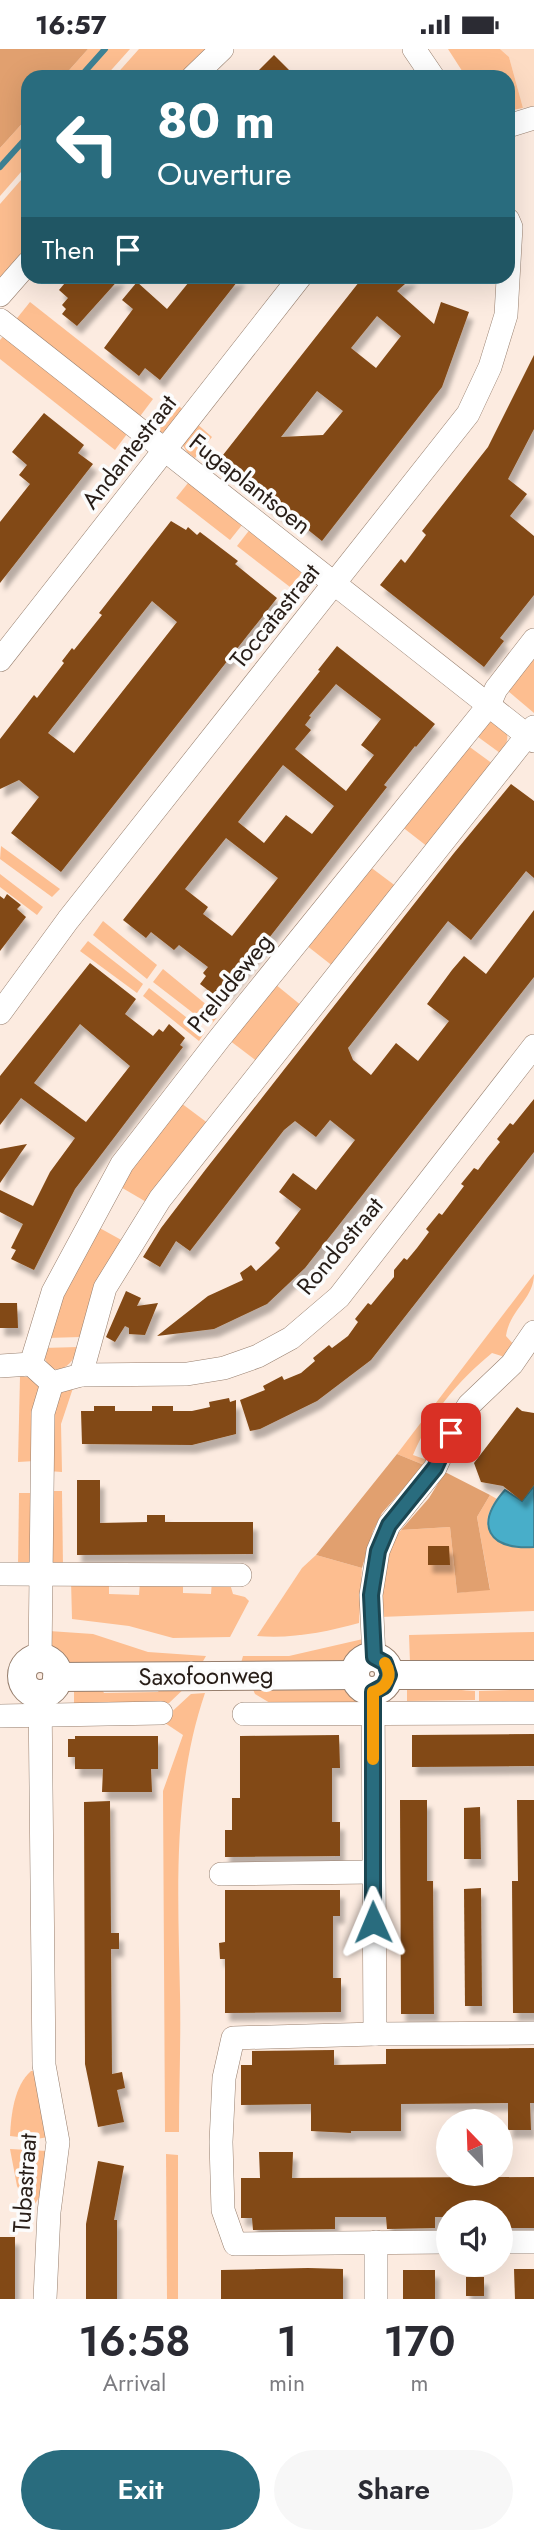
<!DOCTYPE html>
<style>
:root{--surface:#fff;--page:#f7f7f7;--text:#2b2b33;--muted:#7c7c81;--accent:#296c7e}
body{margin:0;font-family:Jost,sans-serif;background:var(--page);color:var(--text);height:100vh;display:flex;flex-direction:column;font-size:26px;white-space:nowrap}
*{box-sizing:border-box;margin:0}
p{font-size:23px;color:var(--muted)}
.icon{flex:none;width:38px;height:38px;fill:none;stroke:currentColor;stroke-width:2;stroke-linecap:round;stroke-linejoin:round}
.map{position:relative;height:2250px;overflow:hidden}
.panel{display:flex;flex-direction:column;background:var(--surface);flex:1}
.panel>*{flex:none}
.guide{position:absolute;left:21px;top:21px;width:494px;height:214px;border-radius:21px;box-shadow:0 7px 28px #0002;background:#296c7e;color:#fff;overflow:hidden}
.needle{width:46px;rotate:337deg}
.controls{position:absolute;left:436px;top:2060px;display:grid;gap:14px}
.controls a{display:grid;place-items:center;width:77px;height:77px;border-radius:50%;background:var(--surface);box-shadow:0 7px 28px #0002;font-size:35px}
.pin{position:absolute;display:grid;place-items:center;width:60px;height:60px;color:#fff;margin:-30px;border-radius:14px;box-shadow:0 4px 10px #0006}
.me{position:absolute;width:77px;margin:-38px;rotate:359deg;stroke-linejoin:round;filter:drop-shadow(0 0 5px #0008)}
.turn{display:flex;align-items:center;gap:24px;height:147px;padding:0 21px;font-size:32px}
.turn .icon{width:91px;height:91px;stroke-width:2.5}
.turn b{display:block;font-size:49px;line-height:60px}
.then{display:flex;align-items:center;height:66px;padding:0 21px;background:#0003;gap:14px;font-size:26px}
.eta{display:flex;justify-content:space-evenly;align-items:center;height:119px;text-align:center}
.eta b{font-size:42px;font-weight:600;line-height:49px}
.action{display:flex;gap:14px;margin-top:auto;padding:14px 21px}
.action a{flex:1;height:80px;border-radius:42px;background:var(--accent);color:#fff;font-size:28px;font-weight:600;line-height:80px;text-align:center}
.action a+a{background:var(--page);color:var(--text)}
.status{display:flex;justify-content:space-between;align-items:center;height:49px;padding:0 35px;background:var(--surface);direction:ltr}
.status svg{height:19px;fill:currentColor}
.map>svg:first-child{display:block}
</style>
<div class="status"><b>16:57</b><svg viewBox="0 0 49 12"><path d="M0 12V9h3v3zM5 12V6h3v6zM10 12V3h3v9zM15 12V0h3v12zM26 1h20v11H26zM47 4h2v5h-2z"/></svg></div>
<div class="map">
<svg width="534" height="2250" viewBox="0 0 534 2250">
<defs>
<filter id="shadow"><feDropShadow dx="4.5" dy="8" stdDeviation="2" flood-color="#0004"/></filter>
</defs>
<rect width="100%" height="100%" fill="#fcebe0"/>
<!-- built -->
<path fill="#fddcc4" d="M500,0h34v58l-11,1 -14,-51z"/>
<!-- green -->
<g fill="#fdbe90">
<path d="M88,0h42l-25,28h-42z"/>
<path d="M139,0h70l-27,28h-68z"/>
<path d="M448,0h52l9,8 14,51 -15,3v-34h-42z"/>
<path d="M28,68v47l-28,32v-48z"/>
<path d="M28,123v77l-28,32v-77z"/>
<path d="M30,253l123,97 -15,20 -124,-97z"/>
<path d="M7,283l123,98 -15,20 -115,-91v-19z"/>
<path d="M167,348l18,14 -20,22 -7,-1 -12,-8z"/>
<path d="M196,374l16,14 -17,21 -8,-6 -5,-8z"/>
<path d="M192,429l54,42 -16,20 -54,-42z"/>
<path d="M251,479l55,40 -16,19 -53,-41z"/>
<path d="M534,607v57l-26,-22z"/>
<path d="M492,671l14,9c3,10 1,15 -6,24l-26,-19 8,-11z"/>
<path d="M467,696l26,19 -65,83 -27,-21z"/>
<path d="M1,797l59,43 -8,8 -52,-38z"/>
<path d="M369,817l28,21 -63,80 -28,-22z"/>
<path d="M0,825l43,33 -6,8 -37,-28z"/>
<path d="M103,872l54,44 -10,14 -54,-44z"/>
<path d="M88,892l55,43 -6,9 -57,-42z"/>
<path d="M163,920l56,46 -9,11 -57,-44z"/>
<path d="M275,935l27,22 -44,56 -29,-22z"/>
<path d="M149,939l56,44 -6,9 -56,-45z"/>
<path d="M181,1054l28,21 -61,79 -29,-17z"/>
<path d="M96,1177l29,16 -44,95 -35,1 13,-43z"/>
<path d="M534,1225c0,25 -24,35 -28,62l10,11 -8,11 -16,-5c-35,29 -61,60 -79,102l14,5 -3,5 -27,-11z"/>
<path d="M79,1298c-9,26 -32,33 -37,1z"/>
<path d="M20,1327l12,2 8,8 -5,75 -17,1z"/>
<path d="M73,1339l-12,36 1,48 -14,-1 1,-54 11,-25z"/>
<path d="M48,1442h14l1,75 -12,-3z"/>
<path d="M19,1444h14l-2,66 -3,5 -10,2z"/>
<path d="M490,1446l7,4c-26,34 5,50 37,48v64l-154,6 7,-70 14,-17 49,-3 7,66 33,-4 -13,-72z"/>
<path d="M316,1506l46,13 -3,55c-33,9 -67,16 -102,13l45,-68z"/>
<path d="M71,1531l38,1v13l30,1 1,-13 43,-1v12l28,1 1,-13 18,3 3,10 12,3 4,4 -19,36 -57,1 -44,-12 -57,-7z"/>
<path d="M49,1582l44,3 55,18 58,4 -4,7 -136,4 -8,-12 -9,-5z"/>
<path d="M534,1583v31h-124l-1,-28z"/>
<path d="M363,1590v9l-17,15h-105l2,-7h46z"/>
<path d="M407,1633c23,3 44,8 68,9v9l-68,1z"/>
<path d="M534,1633v19h-55v-10l31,-1z"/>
<path d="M98,1634l6,10 54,-1 6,-9 25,1 -20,19h-95v-17z"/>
<path d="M251,1636l96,1 13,10 4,12 -23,-6 -71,1 -15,-9z"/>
<path d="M205,1644c-33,96 -27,201 -25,301 1,46 -1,92 -1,138h-14l-2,-341 20,-56 -18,-12v-5l26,-24z"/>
<path d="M31,2022h5l13,66 -13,2 -26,-3c1,-21 4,-50 21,-65z"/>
<path d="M10,2100l37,2c-2,18 -1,43 -15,56h-4l-11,-21z"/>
<path d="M166,2105l12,1v144h-11z"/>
</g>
<!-- forest -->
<g fill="#e1a06f">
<path d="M0,0h88l-25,28h-35v40l-28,31z"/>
<path d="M397,1405l27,11 -42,48 -9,18 -11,37 -46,-13z"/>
<path d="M445,1423l45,23 -13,22 13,73 -33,3 -7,-66 -49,3 28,-32z"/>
</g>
<!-- water -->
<path fill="#48aec9" stroke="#3e8294" stroke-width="2" d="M534,1437v61c-46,3 -60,-22 -29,-57l17,11z"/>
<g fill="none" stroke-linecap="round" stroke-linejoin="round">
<!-- stream -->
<g stroke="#3e8294" stroke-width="6">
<path d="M80,28l25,-28"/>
<path d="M0,118l28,-31"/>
</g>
</g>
<!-- building -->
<g fill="#824814" fill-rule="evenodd" filter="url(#shadow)">
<path d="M274,6l22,22h-44z"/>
<path d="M70,228h51l-44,49 -15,-12 4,-5 -4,-4 6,-7 -9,-8z"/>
<path d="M193,228h48l-81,103 -15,-12 -6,8 -35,-28 29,-39 -11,-9 15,-18 30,27z"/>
<path d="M363,228h50l-16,14 37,33 7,-22 28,10 -27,75 -120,154 -35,-28 -3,4 -27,-21 3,-4 -27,-22 2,-2 -12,-13zM377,267l24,20 -25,32 -25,-20zM317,342l26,20 -20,24 -42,2z"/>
<path d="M534,306v74l-26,50 19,15 -17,22 24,20v59l-34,43 4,3 -20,26 -104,-82 21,-26 4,4 21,-28 -4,-4 66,-84z"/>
<path d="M44,364l40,32 -6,8 15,11 -93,119v-61l30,-38 -11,-9 8,-10 -15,-13z"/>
<path d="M171,472l15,9 2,-3 9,8 3,-3 38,29 -3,3 42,34 -216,274 -50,-39 28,-36 -20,-17 -19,9v-50l34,-44 3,3 27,-35 -2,-2 10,-13 2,2 28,-35 -3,-2zM152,552l25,21 -103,131 -26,-20z"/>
<path d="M337,597l98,78 -19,23 -1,-1 -31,39 3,2 -161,206 -3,-3 -6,7 -17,-13 6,-8 -3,-3 5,-6 -29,-22 -5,5 -23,-18 -5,6 -23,-18 197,-249 -2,-1zM336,635l45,35 -20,26 13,10 -28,36 -51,-42 16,-19 -6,-5 6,-8 -2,-1zM283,716l51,41 -22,28 -26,-19 -22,28 -26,-21zM226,789l52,40 -46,58 -29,-22 5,-7 -23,-18z"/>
<path d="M511,735l23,17v77l-8,-7 -55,69 -23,-19 -100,127 5,12 18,15 25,-32 22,18 31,-40 -22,-17 25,-34 12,-14 22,18 48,-64v67l-229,291 -38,36 -53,25 -57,7 51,-40 35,-16 -3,-7 7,-5 4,-3 5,6 12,-11 12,-12 -5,-5 26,-34 -22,-17 14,-19 23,17 39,-50 -25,-20 -14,17 -21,-16 -11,9 -94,121 -14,-10 -16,26 -17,-10 18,-29 45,-59 248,-316z"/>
<path d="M7,845l14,11 -4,4 9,8 -26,34v-55l4,3z"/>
<path d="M90,914l46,36 -11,15 28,22 6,-7 4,3 6,-8 16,14 -5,7 3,2 -108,142 -41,81 -23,-11 5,-9 -5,-2 12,-24 -23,-12v-22l33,16 17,-34 25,-34 -54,-40 -21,27v-49zM80,975l50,42 -44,56 -52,-39z"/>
<path d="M534,1050v53l-163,208 -54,41 -57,28 -10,2 -10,-31 25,-10 -2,-4 19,-10 2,4 17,-7 14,-12 -2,-3 16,-13 3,3 16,-12 10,-14 -3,-3 13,-16 3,2 13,-16 10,-12v-7l10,-12 3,2 10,-12 12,-16 -3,-3 13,-16 3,2 22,-29 -3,-2 13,-16 4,2 9,-12 13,-16 -3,-3 13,-16 3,2z"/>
<path d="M27,1095l-27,39v-34z"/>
<path d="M126,1242l15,7 -4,8 21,-3 -13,32 -16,-1v-6l-4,-2 -10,16 -9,-5z"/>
<path d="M0,1254h17l1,25h-18z"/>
<path d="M229,1349l1,4 6,-2v34l-44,11 -110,-1 -1,-33h13v-5h21v5h37v-5h21v5h19l18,-4 -1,-5z"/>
<path d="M517,1358l5,4 12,2v72l-12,16 -19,-15 -22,-4 -7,-19z"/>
<path d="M77,1431h23v43l47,-1v-7h18v7h88v32l-176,1z"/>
<path d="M428,1497h21l1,19h-22z"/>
<path d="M534,1685v32l-122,1v-32z"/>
<path d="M339,1686l1,33h-8v54h8v34l-115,1v-27h7v-32h8v-62z"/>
<path d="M75,1687h83v33h-7l1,23h-50l1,-23h-28v-12h-7v-18h7z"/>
<path d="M400,1751h27v81h6l1,133h-33z"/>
<path d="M517,1751h17v213h-21l-1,-132h6z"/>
<path d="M110,1752l1,132h8v16h-8l1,125 10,-2 3,16 -8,2 7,32 -26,5 -13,-63 -1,-262z"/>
<path d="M480,1758l1,52h-17v-51z"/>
<path d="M481,1839l1,118h-17l-1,-117z"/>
<path d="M225,1841h115v26h-7v62h8v34l-116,1v-54h-5l-1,-16 6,-1z"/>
<path d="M534,1999v55h-4l1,27h-23v-27l-107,1v27h-50v2l-40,-2v-27l-70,1v-40h11v-14l82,-1v15l52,-1v-15z"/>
<path d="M259,2103h34l-1,26 242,-1v51h-34v-16h-52v5h-13v11l-48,1 -1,-12h-51v12l-82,1 -1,-12h-11v-40h19z"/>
<path d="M98,2112l26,5 -10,54h3v79h-31v-75z"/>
<rect x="0" y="2188" width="15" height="62"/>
<path d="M308,2219l35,1v30h-122v-29z"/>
<path d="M514,2220h20v30h-19z"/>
<rect x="403" y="2221" width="32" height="29"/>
<rect x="466" y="2228" width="18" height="19"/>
</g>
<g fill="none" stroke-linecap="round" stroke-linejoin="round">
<defs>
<g id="minor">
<path d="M414,0l19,28"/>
<path d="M193,28l29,-28"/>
<path d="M508,77l26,-8"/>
<path d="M0,246l28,-32"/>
<path d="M0,271l534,421"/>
<path d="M0,611l300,-383"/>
<path d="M0,964l68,-93 400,-506 22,-47 16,-52 5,-88 -3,-7"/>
<path d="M31,1315l22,-72 69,-128 97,-125 270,-334 7,-16 38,-49"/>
<path d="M31,1315l21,19 29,-8 106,-1 37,-6 34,-12 33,-18 48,-41 195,-251"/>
<path d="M0,1317l31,-2"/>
<path d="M81,1326l24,-87 55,-89 374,-472"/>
<path d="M0,1525l240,1"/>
<path d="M374,1608l-3,-62 7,-44 11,-26 46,-57 16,-35 18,-28 43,-41 22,-32"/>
<path d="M40,1610l3,-246 9,-30"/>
<path d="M373,1643l2,342 159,-1"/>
<path d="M40,1645l4,371 14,77 -9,70 -4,87"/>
<path d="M244,1665l290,-1"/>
<path d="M0,1667l161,-3"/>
<path d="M221,1825l152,-2"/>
<path d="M375,1985l-142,4 -9,40 -3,64 2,68 12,34 213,-2"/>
<path d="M500,2193h34"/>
<path d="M376,2250v-57"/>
</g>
<g id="tertiary">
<circle cx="372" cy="1625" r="17"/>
<circle cx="40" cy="1627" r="18"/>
<path d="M389,1626h145"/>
<path d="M57,1628l297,-2"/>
</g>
</defs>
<!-- minor casing -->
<use href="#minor" stroke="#977f6e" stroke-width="24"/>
<!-- tertiary casing -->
<use href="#tertiary" stroke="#977f6e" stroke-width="30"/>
<!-- minor -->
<use href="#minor" stroke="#fff" stroke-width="23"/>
<!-- tertiary -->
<use href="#tertiary" stroke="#fff" stroke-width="28"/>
</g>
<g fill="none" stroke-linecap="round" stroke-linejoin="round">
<defs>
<path id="route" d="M373,1873v-230l11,-6 5,-11 -4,-12 -11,-6 -3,-62 7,-44 11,-26 46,-57 16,-35"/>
</defs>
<!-- route casing -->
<use href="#route" stroke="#1b4652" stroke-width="18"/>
<!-- route -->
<use href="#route" stroke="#296c7e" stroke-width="12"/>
<!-- slow -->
<path stroke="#f59e0b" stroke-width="12" d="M373,1710v-67c14,-4 20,-16 12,-29"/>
</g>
<g text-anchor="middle" stroke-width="7" stroke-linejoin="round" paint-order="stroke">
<!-- street labels -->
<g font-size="24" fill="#271d17" stroke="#fcfcfc">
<text transform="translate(129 403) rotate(-52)" y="8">Andantestraat</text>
<text transform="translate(250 435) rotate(38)" y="8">Fugaplantsoen</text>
<text transform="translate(275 567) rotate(-51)" y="8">Toccatastraat</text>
<text transform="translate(230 934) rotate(-51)" y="8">Preludeweg</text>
<text transform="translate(340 1197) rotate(-50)" y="8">Rondostraat</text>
<text transform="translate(206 1627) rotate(-1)" y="8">Saxofoonweg</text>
<text transform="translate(25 2134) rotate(-86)" y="8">Tubastraat</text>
</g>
</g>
</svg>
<div class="controls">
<a><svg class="needle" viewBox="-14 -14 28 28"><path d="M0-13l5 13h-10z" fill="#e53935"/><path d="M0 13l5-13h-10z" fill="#7c7c81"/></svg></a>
<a><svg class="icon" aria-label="sound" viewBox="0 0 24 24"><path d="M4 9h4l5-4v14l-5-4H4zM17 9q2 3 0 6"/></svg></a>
</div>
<div class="pin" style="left:451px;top:1384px;background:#d93025"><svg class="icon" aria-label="arrive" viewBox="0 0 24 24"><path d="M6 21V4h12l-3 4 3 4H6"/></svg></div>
<svg class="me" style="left:373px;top:1873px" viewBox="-20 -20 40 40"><path d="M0-17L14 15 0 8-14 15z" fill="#296c7e" stroke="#fff" stroke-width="4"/></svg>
<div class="guide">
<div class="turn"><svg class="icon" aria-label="left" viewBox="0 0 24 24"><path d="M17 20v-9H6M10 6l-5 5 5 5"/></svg><div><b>80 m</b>Ouverture</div></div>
<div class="then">Then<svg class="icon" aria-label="arrive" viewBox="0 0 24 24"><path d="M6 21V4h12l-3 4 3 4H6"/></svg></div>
</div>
</div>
<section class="panel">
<div class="eta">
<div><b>16:58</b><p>Arrival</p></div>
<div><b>1</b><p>min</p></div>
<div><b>170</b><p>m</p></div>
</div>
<div class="action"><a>Exit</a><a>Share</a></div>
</section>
